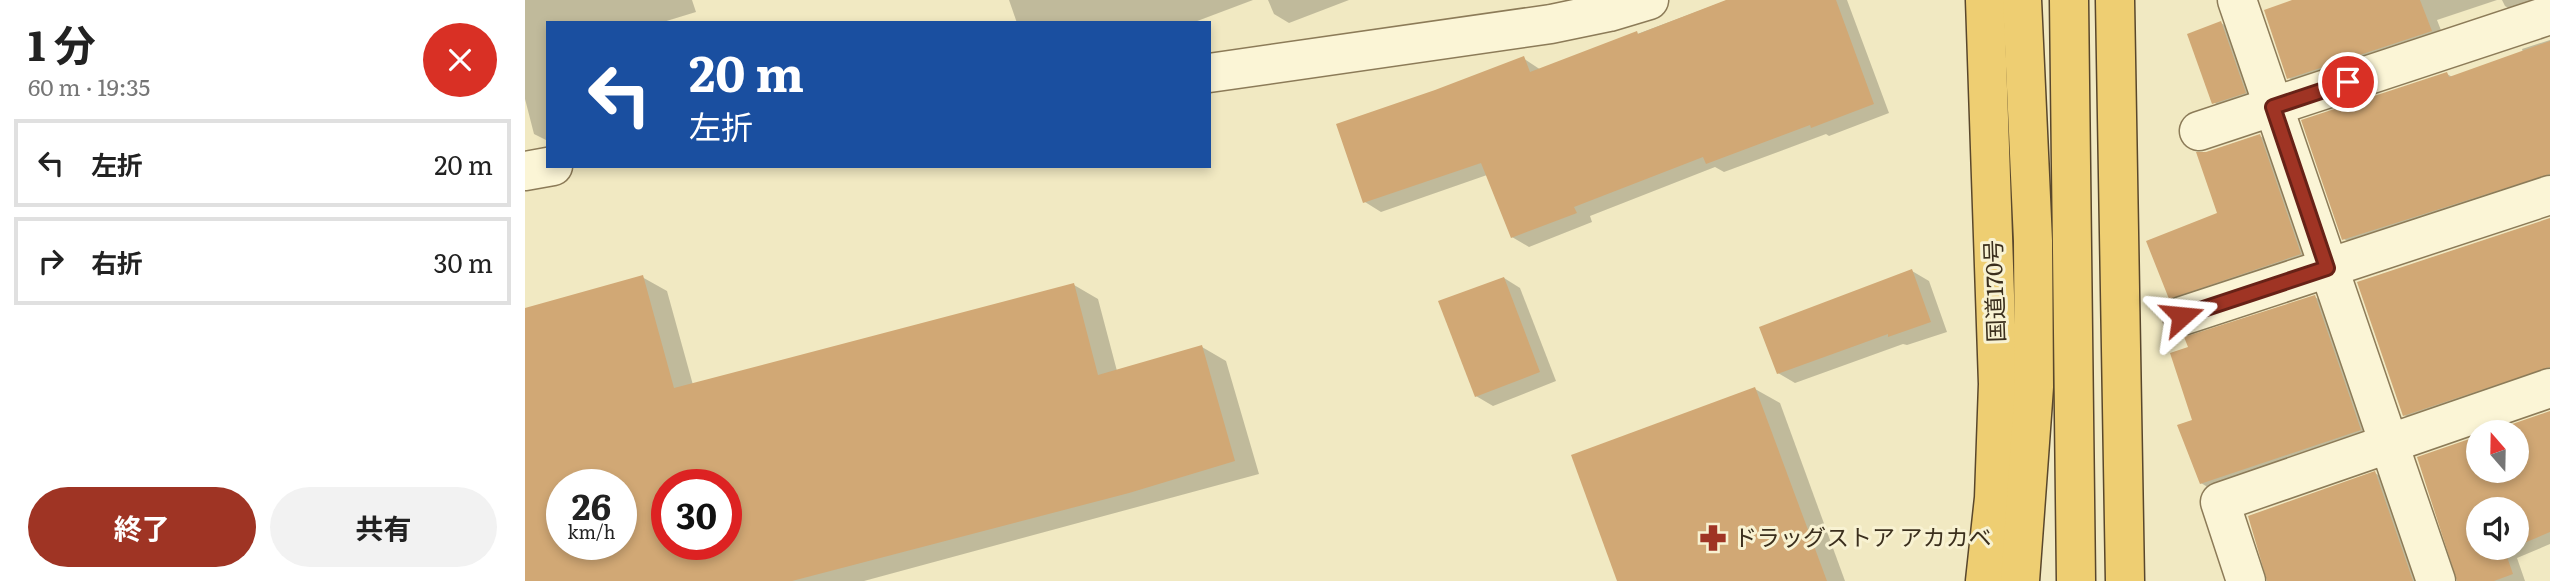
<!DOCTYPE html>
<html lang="ja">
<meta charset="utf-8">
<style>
:root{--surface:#fff;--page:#f2f2f2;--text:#222;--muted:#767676;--line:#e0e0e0;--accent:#9f3424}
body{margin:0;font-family:Literata,"Noto Sans JP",serif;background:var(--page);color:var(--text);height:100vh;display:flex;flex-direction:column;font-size:26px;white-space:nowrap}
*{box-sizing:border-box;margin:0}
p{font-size:23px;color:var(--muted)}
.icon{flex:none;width:38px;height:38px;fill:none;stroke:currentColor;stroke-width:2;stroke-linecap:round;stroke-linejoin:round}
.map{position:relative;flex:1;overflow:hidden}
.side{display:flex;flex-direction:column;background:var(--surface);width:525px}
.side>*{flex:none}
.guide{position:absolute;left:21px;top:21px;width:665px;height:147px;border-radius:0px;box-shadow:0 4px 10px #0003;background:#1a4fa0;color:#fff;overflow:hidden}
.needle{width:46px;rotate:340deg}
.buttons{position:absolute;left:1941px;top:420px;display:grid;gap:14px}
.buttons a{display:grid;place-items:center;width:63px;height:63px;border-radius:50%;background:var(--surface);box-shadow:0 4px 10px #0003;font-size:35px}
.speed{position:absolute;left:21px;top:469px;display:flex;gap:14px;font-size:35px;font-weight:700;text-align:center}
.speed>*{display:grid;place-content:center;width:91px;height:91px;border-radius:50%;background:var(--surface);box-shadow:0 4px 10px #0003;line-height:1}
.speed small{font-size:18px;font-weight:400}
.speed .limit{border:10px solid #d22;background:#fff;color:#111}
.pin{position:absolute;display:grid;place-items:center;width:60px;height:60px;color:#fff;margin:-30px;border:4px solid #fff;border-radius:50%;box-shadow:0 2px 7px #0007}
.me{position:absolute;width:77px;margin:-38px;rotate:72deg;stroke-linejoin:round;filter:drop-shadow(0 0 5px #0008)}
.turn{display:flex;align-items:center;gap:24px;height:147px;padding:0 28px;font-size:32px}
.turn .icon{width:91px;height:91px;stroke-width:2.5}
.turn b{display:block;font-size:49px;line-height:60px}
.round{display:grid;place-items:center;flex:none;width:74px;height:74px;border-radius:37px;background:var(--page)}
.overview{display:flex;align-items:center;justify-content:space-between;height:119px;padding:0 28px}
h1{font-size:42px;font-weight:700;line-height:52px}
.cta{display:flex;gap:14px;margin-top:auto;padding:14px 28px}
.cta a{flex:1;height:80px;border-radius:42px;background:var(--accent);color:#fff;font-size:28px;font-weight:700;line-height:80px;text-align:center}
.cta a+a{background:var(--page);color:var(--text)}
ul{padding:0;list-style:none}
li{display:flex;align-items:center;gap:21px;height:88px;margin:0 14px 10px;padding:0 14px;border:4px solid var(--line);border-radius:0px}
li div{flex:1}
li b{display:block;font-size:26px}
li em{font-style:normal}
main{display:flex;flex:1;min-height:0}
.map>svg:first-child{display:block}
</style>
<main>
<section class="side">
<div class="overview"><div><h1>1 分</h1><p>60 m · 19:35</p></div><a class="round" style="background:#d93025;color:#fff"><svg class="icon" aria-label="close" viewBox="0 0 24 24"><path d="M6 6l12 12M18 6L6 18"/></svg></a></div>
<ul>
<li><svg class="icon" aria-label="left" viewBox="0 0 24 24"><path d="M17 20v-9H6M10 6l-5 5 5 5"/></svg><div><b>左折</b></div><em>20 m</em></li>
<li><svg class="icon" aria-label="right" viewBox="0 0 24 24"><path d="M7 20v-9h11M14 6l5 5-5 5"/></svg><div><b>右折</b></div><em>30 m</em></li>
</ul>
<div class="cta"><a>終了</a><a>共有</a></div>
</section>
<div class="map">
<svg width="2025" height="581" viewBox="0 0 2025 581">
<rect width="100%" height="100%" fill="#f1e9c2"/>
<!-- shadow -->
<g fill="#0003" fill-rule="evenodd">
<path d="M0,0h167l4,12 -36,11h-112v118l-14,-7 -9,-35z"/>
<path d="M484,0h244l-61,23h-175z"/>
<path d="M743,0h81l-60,23 -15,-9z"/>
<path d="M1203,0h119l42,113 -60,23 -3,-2 -102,38 -9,-5 -125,49 2,6 -63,25 -17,-10 -25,-62 -106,37 -16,-10 158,-144 18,12z"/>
<path d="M1767,0h205l-60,20 7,18 -143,47 -12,-7z"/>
<path d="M1977,0h48l-32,14 -13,-8z"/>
<path d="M1696,23l17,10 23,69 -31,10 -17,-10z"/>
<path d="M2025,40v143l-193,63 -13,-7 103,-165 7,4 69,-26 -1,-3z"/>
<path d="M1735,136l14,8 40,118 -130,44 -14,-8 49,-84 -13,-60z"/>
<path d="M2025,220v156l-133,46 -13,-7z"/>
<path d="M1387,271l17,10 18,51 -40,13 -4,-1 -108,39 -17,-10z"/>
<path d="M117,277l25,14 26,94 381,-100 24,14 19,72 85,-24 24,14 33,113 -395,107h-339v-271zM37,485h59v59h-59zM142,485h59v59h-59z"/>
<path d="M979,278l16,10 36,93 -63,25 -17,-10z"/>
<path d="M1790,297l13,8 46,132 -160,54 -13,-8 -7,-62z"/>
<path d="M1230,389l25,14 65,178h-226z"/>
<path d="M2025,413v131l-33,14 8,23h-66l19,-143v33h39v-39h-23zM1953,509h39v39h-39z"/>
<path d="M1850,473l13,8 34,100h-153z"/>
</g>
<!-- building -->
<g fill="#d1a875" fill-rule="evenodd">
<path d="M1201,0h110l38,104 -63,24 -1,-3 -104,39 -3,-7 -129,50 3,6 -66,25 -30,-75 -118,40 -27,-79 99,-34 89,-34 6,16 107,-41 1,3z"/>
<path d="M1767,0h128l12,31 -145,48 -23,-69z"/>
<path d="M1696,21l25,72 -34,11 -25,-70z"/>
<path d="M2025,41v133l-208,66 -41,-120 146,-48 2,5z"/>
<path d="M1735,134l41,120 -132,45 -23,-58 71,-28 -21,-61h10z"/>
<path d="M2025,218v149l-147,49 -46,-134z"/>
<path d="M1387,269l19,53 -43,15v-3l-111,40 -18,-47z"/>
<path d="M118,275l31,113 400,-105 24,92 104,-30 33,116 -106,32 -337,88h-267v-273zM37,485h59v59h-59zM142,485h59v59h-59z"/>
<path d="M979,277l36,95 -65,25 -37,-96z"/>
<path d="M1790,295l46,135 -161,54 -23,-59 15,-5 -22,-67 18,-6 -4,-10z"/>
<path d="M1230,387l72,194h-210l-46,-126z"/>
<path d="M2025,411v121l-33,14v-37h-39v39h34l-7,3 8,23 -19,7h-37l-40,-124 61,-21v35h39v-39h-28z"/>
<path d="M1850,471l38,110h-146l-19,-65z"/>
</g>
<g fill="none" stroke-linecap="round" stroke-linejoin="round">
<defs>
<g id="minor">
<path d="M1712,0l199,581"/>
<path d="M1674,131l351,-116"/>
<path d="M1657,316l368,-121"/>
<path d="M1721,581l-26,-79 330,-114"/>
</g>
<g id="tertiary">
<path d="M684,73l342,-49 58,-12 40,-12"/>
<path d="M0,171l28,-5"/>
</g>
<g id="trunk">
<path d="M1544,0l7,581"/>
<path d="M1590,0l10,581"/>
<path d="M1460,581l9,-83 4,-114 -13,-384"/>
<path d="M1495,581l14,-194 -1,-146 -11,-241"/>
</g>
</defs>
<!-- minor casing -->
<use href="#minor" stroke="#8c7b58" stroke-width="41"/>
<!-- tertiary casing -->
<use href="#tertiary" stroke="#8c7b58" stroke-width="41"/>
<!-- trunk casing -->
<use href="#trunk" stroke="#59472c" stroke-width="41"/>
<!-- minor -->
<use href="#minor" stroke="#fbf5d6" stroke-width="38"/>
<!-- tertiary -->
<use href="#tertiary" stroke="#fbf5d6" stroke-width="38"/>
<!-- trunk -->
<use href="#trunk" stroke="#eece72" stroke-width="38"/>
</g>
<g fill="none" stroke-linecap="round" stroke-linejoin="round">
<defs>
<path id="route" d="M1657,316l145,-48 -54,-161 75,-25"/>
</defs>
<!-- route casing -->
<use href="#route" stroke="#672217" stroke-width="18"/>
<!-- route -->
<use href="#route" stroke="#9f3424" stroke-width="12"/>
</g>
<!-- icons -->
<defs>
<symbol id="pharmacy-bare" viewBox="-9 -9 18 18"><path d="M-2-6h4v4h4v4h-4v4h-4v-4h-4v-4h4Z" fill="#9f3424" stroke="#f8f2d2" stroke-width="2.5" paint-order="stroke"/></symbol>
</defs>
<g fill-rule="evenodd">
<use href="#pharmacy-bare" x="1169" y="519" width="38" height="38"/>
</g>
<g text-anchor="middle" stroke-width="6" stroke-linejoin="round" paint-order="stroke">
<!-- street labels -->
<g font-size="23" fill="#3b2f1d" stroke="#f8f2d2">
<text transform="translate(1470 291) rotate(-92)" y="8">国道170号</text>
</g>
<!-- poi labels -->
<g font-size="23" fill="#3b2f1d" stroke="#f8f2d2" text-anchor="start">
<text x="1209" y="546">ドラッグストア アカカベ</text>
</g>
</g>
</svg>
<div class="buttons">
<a><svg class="needle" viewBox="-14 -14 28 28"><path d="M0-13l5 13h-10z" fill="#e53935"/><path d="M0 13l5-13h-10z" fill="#767676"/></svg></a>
<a><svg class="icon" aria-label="sound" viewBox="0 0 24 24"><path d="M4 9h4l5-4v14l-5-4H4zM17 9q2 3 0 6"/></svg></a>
</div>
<div class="speed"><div>26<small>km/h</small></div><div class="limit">30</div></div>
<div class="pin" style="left:1823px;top:82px;background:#d93025"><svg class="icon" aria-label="arrive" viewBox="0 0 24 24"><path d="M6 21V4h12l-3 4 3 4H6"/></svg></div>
<svg class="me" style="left:1657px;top:316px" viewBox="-20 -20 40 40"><path d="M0-17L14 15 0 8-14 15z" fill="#9f3424" stroke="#fff" stroke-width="4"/></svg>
<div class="guide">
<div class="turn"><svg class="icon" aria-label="left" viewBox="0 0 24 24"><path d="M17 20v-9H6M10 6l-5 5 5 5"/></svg><div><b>20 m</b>左折</div></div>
</div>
</div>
</main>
